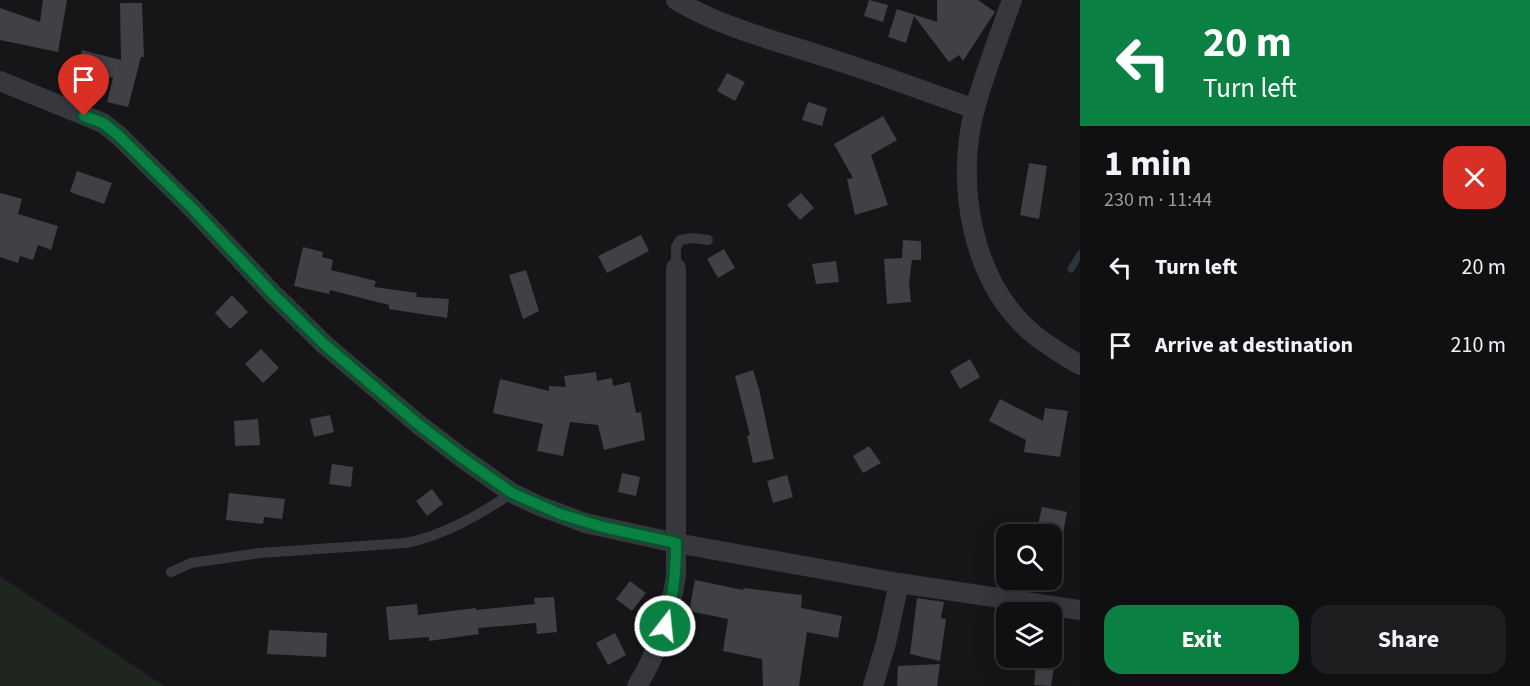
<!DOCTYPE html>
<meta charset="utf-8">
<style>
:root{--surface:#101012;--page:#1e1e20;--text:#f1f3f6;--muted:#9c9d9f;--line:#303032;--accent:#0b8043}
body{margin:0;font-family:"Source Sans 3",sans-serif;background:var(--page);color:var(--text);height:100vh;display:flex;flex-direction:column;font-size:22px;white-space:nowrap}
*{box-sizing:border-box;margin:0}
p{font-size:20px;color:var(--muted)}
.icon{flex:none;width:33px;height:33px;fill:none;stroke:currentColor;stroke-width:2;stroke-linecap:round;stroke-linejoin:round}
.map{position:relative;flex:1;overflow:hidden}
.side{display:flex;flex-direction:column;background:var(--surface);width:450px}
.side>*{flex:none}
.guide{background:#0b8043;color:#fff;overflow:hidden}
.fabs{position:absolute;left:996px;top:524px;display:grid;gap:12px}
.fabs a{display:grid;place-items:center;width:66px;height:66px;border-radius:12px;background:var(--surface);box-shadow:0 6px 24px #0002,0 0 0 2px var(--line);font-size:30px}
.pin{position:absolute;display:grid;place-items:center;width:51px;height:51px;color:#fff;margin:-62px -26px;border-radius:50% 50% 50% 0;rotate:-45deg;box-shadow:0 0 6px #0007}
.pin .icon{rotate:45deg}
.me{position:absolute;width:66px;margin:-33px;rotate:16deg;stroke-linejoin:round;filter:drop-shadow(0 0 4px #0008)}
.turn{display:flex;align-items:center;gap:21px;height:126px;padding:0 24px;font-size:27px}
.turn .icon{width:78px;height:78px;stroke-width:2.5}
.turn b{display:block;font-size:42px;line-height:51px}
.round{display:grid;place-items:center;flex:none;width:63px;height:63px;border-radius:18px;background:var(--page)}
.summary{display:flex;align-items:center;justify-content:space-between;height:102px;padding:0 24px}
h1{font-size:36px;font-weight:700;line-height:45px}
.cta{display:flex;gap:12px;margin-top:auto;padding:12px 24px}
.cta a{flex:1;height:69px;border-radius:18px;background:var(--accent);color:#fff;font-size:24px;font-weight:700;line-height:69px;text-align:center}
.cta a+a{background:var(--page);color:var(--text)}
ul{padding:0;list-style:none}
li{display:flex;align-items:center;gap:18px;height:78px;padding:0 24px}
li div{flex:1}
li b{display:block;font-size:22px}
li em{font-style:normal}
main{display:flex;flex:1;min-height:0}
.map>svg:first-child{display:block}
</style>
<main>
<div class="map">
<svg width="1080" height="686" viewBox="0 0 1080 686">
<rect width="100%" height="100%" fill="#161618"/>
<!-- green -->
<path fill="#1e261f" d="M0,576l164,110h-164z"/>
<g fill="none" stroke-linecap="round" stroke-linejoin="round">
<!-- stream -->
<path stroke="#2c353c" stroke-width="7" d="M1071,269l9,-15"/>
</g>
<!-- building -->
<g fill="#404145">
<path d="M43,0h24l-9,52 -58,-12v-32l40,14z"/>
<path d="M869,0l19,5 -5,17 -19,-6z"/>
<path d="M937,0h41l17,12 -32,49 -4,-6 -10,7 -35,-46 -8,27 -18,-6 9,-28 40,13z"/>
<path d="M120,3h22l2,54h-3l-13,50 -21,-5 6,-24 -36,-10 5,-18 39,10z"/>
<path d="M727,73l18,9 -10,19 -18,-10z"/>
<path d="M808,102l19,6 -5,18 -20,-6z"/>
<path d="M883,116l14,24 -26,15 17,50 -33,10 -8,-36 6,-1 -19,-34z"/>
<path d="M1029,163l18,3 -8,53 -19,-4z"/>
<path d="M77,171l35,12 -8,21 -34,-12z"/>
<path d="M0,193l22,6 -4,15 40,12 -7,24 -13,-5 -5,15 -13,-4 -2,7 -18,-6z"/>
<path d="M801,193l13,15 -14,12 -13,-15z"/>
<path d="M641,235l8,16 -42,22 -9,-17z"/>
<path d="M903,240l18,1v19h-9l-3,22 2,20 -24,2 -3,-45 18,-1z"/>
<path d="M303,247l20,5 -1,5 11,3 -2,10 45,11 -2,6 43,6 -1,4 33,2 -2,19 -58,-9v-4l-59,-15 -1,4 -35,-8z"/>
<path d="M724,249l11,19 -17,10 -11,-19z"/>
<path d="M836,261l3,21 -23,2 -4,-20z"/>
<path d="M526,270l13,41 -16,8 -14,-44z"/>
<path d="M232,295l16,17 -18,17 -15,-16z"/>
<path d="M261,349l18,19 -16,15 -18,-19z"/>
<path d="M970,359l10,18 -20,12 -10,-18z"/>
<path d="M753,370l6,19 15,70 -21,4 -6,-27 3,-1 -15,-59z"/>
<path d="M596,372l1,9 15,-3 1,8 17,-4 6,31 5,-1 4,28 -41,10 -6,-25 -28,-3 -7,34 -26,-5 6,-27 -50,-11 7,-34 49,12v-5l17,1 -2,-11z"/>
<path d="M1000,399l43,22 2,-13 23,3 -8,46 -36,-5 2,-12 -37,-19z"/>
<path d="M330,415l4,17 -20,5 -4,-18z"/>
<path d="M258,419l2,26 -25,1 -1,-25z"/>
<path d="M869,446l12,17 -18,10 -10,-17z"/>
<path d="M332,464l21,3 -2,20 -22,-3z"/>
<path d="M622,473l18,4 -4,19 -18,-4z"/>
<path d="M787,475l6,22 -20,6 -6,-22z"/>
<path d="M432,489l11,15 -16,12 -11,-15z"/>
<path d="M229,493l56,6 -3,20 -18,-2 -1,7 -37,-4z"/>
<path d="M1042,507l25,5 -4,22h-27z"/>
<path d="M695,580l48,10 1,-2 58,7 -1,13 41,8 -4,22 -31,-6 -8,54h-36l-1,-27 -39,-8 5,-32 -39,-8z"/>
<path d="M630,581l16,12 -14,18 -16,-12z"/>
<path d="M554,597l3,35 -20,2 -1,-11 -58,5 1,6 -50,7v-4l-40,3 -3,-33 31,-3 1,11 58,-7v2l59,-6 -1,-6z"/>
<path d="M917,598l27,4 -3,16 5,1 -6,42 -30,-7z"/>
<path d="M269,630l58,3 -1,24 -59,-3z"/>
<path d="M615,633l11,22 -18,10 -12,-22z"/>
<path d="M940,664l-3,22h-40l1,-20z"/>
<path d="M1036,665l18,2 -3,19 -17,-1z"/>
</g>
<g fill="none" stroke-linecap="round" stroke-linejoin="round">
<!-- lane -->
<g stroke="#37383d" stroke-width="10">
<path d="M676,268v-21l4,-7 13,-2 15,2"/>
<path d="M171,572l20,-9 69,-10 146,-10c39,-8 73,-28 106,-50"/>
</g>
<!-- street -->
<g stroke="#37383d" stroke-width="20">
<path d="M676,0c44,27 98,40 146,56 52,16 102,35 153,53"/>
<path d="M1012,0c-13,36 -27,72 -37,108 -20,74 -4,172 56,224 15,13 32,23 49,33"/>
<path d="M0,81l103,42 15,12 74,73 81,86 51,50 94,80 43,33 51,36 25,12 48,18 91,20 223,40 181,27"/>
<path d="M637,686c21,-34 33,-70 39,-110v-308"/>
<path d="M873,686l13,-43 13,-60"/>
</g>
</g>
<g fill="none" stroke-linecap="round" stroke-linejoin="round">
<defs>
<path id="route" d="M84,116l19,7 15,12 74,73 81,86 51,50 94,80 43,33 51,36 48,21 43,13 73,16c0,29 -2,55 -11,83"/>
</defs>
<!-- route casing -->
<use href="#route" stroke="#07532c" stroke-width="15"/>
<!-- route -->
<use href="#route" stroke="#0b8043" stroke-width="10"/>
</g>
</svg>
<div class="fabs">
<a><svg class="icon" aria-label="search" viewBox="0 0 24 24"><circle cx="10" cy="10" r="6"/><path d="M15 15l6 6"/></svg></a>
<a><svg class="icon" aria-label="layers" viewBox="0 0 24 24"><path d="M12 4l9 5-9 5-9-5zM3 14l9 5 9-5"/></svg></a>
</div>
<div class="pin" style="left:84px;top:116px;background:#d93025"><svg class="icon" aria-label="arrive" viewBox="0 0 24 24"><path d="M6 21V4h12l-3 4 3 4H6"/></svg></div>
<svg class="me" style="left:665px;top:626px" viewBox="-20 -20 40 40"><circle r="17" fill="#0b8043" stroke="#fff" stroke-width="3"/><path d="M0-11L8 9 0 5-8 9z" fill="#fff"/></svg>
</div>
<section class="side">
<div class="guide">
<div class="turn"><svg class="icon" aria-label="left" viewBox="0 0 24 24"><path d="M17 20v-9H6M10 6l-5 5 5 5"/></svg><div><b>20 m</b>Turn left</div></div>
</div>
<div class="summary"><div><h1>1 min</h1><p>230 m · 11:44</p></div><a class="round" style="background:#d93025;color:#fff"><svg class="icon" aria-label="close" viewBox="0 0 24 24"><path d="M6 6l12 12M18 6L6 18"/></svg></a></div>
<ul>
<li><svg class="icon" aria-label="left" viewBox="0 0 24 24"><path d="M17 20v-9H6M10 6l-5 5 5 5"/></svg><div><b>Turn left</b></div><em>20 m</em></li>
<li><svg class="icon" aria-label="arrive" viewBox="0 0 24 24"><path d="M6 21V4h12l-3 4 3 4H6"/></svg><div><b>Arrive at destination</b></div><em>210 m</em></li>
</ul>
<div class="cta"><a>Exit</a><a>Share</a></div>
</section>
</main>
